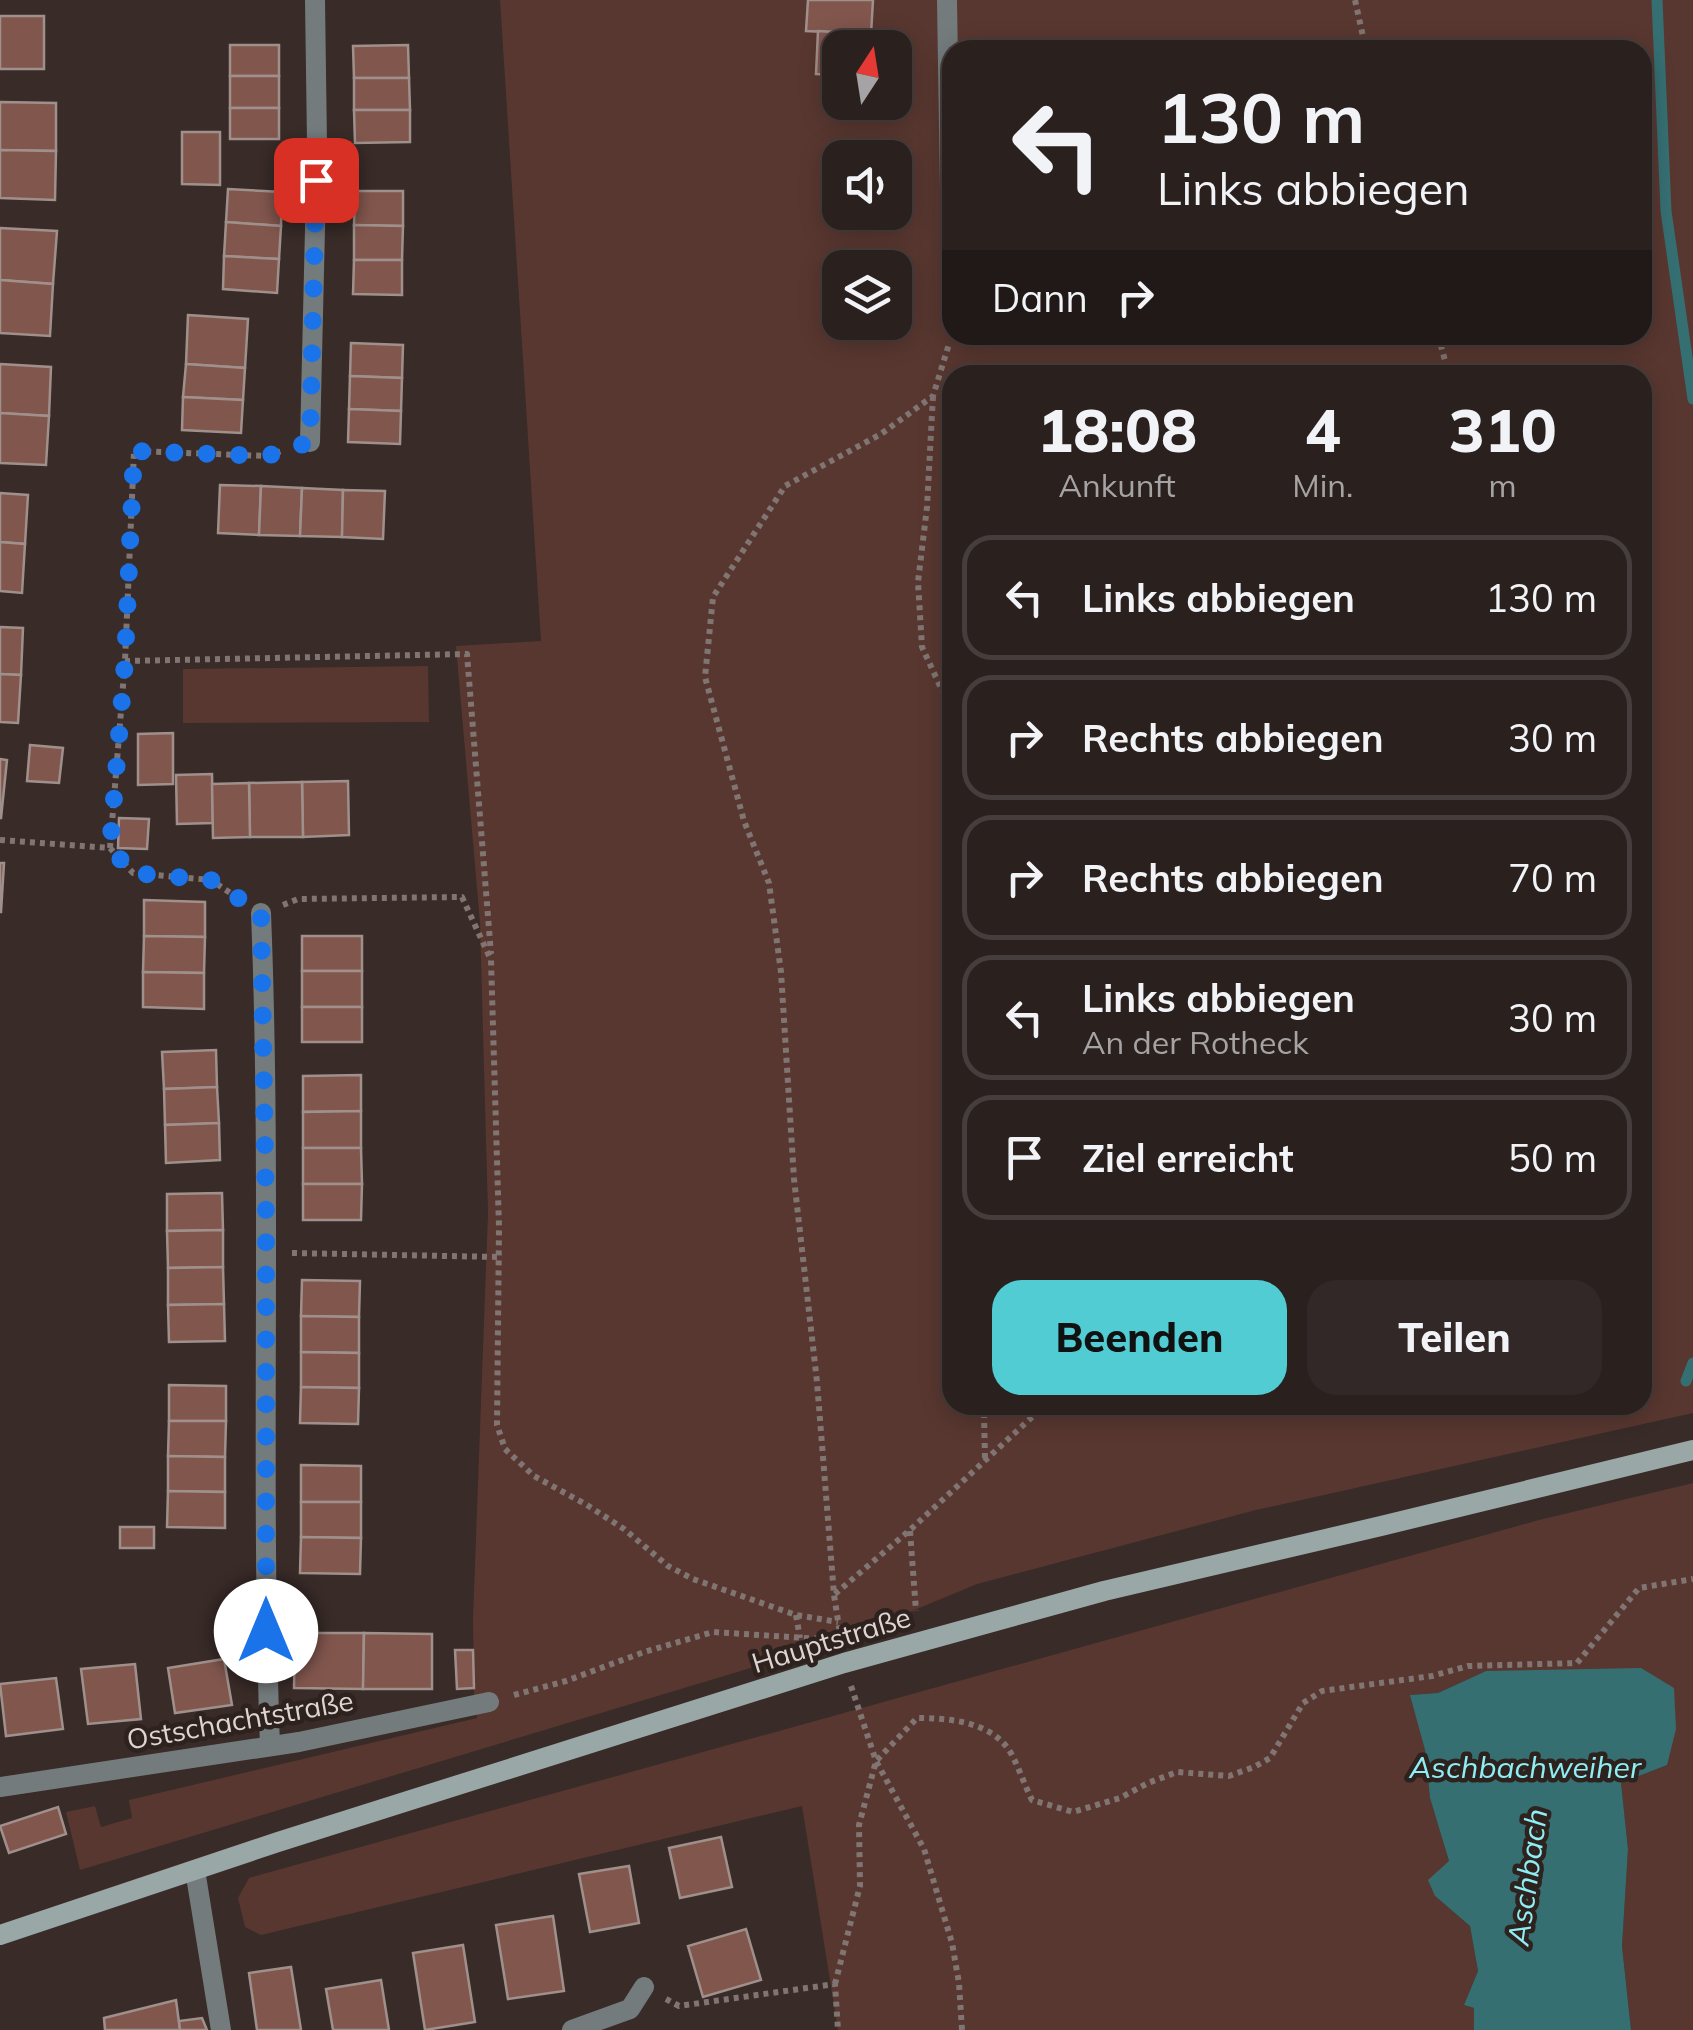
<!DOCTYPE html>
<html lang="de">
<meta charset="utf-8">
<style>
:root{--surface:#2a201e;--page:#322827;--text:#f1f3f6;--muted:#a5a3a4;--line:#463e3c;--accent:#51ccd3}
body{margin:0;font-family:Mulish,sans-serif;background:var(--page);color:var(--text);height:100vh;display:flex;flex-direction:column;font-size:38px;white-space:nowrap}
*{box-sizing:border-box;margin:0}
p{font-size:32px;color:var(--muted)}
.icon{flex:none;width:55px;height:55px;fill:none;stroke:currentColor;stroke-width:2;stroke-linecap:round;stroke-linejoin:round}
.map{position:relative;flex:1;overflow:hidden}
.details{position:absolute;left:942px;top:365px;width:710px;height:1050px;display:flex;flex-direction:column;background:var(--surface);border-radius:30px;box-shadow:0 5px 25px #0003,0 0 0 2px var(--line)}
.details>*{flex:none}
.guide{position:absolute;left:942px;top:40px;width:710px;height:305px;border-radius:30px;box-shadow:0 5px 25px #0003,0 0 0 2px var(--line);background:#2a201e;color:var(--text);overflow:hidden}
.needle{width:65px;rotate:12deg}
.controls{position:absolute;left:822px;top:30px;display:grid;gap:20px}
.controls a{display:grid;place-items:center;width:90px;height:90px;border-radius:20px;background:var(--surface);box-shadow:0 5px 25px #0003,0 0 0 2px var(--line);font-size:50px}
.pin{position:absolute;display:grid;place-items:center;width:85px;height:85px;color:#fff;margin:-42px;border-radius:20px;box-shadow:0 5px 15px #0006}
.me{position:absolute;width:110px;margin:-55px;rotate:0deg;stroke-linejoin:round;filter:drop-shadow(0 0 8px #0008)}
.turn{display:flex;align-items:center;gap:35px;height:210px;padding:0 50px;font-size:45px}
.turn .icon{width:130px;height:130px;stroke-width:2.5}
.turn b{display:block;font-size:70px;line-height:85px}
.then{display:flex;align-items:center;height:95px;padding:0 50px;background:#0003;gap:20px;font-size:38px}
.eta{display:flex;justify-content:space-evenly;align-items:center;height:170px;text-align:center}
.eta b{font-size:60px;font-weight:800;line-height:70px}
.cta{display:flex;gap:20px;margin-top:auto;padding:20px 50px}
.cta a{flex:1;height:115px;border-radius:30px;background:var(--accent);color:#111;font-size:40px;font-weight:800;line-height:115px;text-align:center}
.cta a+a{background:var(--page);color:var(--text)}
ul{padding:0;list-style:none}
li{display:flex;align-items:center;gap:30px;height:125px;margin:0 20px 15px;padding:0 30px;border:5px solid var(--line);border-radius:30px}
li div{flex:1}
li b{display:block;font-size:38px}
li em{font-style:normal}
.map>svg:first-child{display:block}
</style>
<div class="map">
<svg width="1693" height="2030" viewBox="0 0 1693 2030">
<rect width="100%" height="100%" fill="#382b28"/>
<!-- green -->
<g fill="#583730" fill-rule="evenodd">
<path d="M500,0h1193v1413l-437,97 -279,74 -137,57 -760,229 -14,-58 29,-6 6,21 31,-9 -3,-18 348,-82 -3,-26 -1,-73 15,-406 -8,-290 -24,-277 85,-5zM840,48h55v54h-55zM952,50h690v285h-690zM840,158h55v54h-55zM840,268h55v54h-55zM952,375h690v1030h-690z"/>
<path d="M428,666l1,56 -246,1v-54z"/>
<path d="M1693,1483v547h-62l-9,-84 6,-97 -7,-66 46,-18 -181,-94 -48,22 -27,2 14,55 5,48 19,63 -14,35 35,30 8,45 -14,34 10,3v22h-636l-36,-224 -541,129 -16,-8 -7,-29 11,-20 1290,-358z"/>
</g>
<!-- water -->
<path fill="#366f72" d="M1641,1668l33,20 2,41 -9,36 -46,18 7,66 -6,97 9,84h-157v-22l-10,-3 14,-34 -8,-45 -35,-30 -7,-16 21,-19 -19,-63 -5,-48 -15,-55 28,-2 48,-22z"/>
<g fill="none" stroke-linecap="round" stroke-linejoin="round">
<!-- stream -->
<g stroke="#366f72" stroke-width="11">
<path d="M1657,0l9,211 27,188"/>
<path d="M1686,1381l7,-18"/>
</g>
</g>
<!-- building -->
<g fill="#81564d" stroke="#a0908c" stroke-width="2.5">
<path d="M808,0h65l-2,34 -65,-3z"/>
<rect x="0" y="16" width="44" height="53"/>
<path d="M818,31l63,4 -1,13h-40v27l-24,-1z"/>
<rect x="230" y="45" width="49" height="31"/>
<path d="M408,45l1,33h-55l-1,-32z"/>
<rect x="230" y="76" width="49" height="32"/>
<path d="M354,78h55l1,32h-56z"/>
<path d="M0,102l56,1v48l-56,-1z"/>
<rect x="230" y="108" width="49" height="31"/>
<path d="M354,110h56v32l-55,1z"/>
<path d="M182,132h38v53l-38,-1z"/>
<path d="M0,150l56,1 -1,49 -55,-2z"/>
<path d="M228,189l54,3 -1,34 -55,-4z"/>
<path d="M355,191h48v35l-49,-1z"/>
<path d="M226,222l55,4 -2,33 -55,-3z"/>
<path d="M354,225l49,1 -1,34h-48z"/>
<path d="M0,228l57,3 -4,53 -53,-4z"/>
<path d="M224,256l55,3 -2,34 -54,-4z"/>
<path d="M354,260h48v35l-49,-1z"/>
<path d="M0,280l53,4 -3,52 -50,-3z"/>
<path d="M188,315l60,4 -3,49 -59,-4z"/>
<path d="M351,343l52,2 -1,33 -52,-2z"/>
<path d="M0,364l51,3 -2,49 -49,-3z"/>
<path d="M186,364l59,4 -2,32 -60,-3z"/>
<path d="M350,376l52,2 -1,33 -52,-2z"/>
<path d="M183,397l60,3 -2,33 -59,-3z"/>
<path d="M349,409l52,2 -1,33 -52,-2z"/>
<path d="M0,413l49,3 -3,49 -46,-2z"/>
<path d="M220,485l41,1 -2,49 -41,-2z"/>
<path d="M261,486l41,2 -2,48 -41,-1z"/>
<path d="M302,488l41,2 -1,47 -42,-1z"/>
<path d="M343,490l42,1 -2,48 -41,-2z"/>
<path d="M0,493l28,2 -3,49 -25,-2z"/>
<path d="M0,542l25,2 -3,49 -22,-2z"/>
<path d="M0,627l23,1 -2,47 -21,-1z"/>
<path d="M0,674l21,1 -3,48 -18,-1z"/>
<path d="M173,733v51l-35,1v-51z"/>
<path d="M30,745l33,3 -4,35 -32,-2z"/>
<path d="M0,759l7,1 -6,58h-1z"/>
<path d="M212,774l1,49 -36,1 -1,-49z"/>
<path d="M348,781l1,54 -46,2 -1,-55z"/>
<path d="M302,782l1,55h-53l-1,-54z"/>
<path d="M249,783l1,54 -37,1 -1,-54z"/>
<path d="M119,818l30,1 -2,30 -29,-1z"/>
<path d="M0,863h4l-3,49h-1z"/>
<path d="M144,900l61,2v35l-61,-1z"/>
<path d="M144,936l61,1 -1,36 -61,-1z"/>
<rect x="302" y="936" width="60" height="35"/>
<rect x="302" y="971" width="60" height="36"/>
<path d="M143,972l61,1v36l-61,-2z"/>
<rect x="302" y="1007" width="60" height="35"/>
<path d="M216,1050l1,37 -53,2 -2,-37z"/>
<path d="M361,1075v36l-58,1v-36z"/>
<path d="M217,1087l2,36 -54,2 -1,-36z"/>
<path d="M361,1111v37h-58v-36z"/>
<path d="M219,1123l1,37 -54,3 -1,-38z"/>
<path d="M303,1148h58l1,36h-59z"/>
<path d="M303,1184h59l-1,36h-58z"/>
<path d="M222,1193l1,37 -56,1v-37z"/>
<path d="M223,1230v37l-55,1 -1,-37z"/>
<path d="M223,1267l1,37 -56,1v-37z"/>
<path d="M302,1280l58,1 -1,36 -58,-1z"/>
<path d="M224,1304l1,37 -56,1 -1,-37z"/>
<path d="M301,1316l58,1v36l-58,-1z"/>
<path d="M301,1352l58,1v35l-58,-1z"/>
<path d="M169,1385l57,1v35h-57z"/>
<path d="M301,1387l58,1 -1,36 -58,-1z"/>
<path d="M169,1421h57l-1,36 -57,-1z"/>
<path d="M168,1456l57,1v35l-57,-1z"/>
<path d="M301,1465l60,1v36h-60z"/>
<path d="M168,1491l57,1v36l-58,-1z"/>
<path d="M301,1502h60v36l-60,-1z"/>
<rect x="120" y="1527" width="34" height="21"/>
<path d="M301,1537l60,1 -1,36 -60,-1z"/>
<path d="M295,1633h69l-1,56 -69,-1z"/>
<path d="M364,1633l68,1v55h-69z"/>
<path d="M455,1650h18l1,38 -17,1z"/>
<path d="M224,1659l8,46 -57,8 -7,-45z"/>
<path d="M135,1664l6,55 -53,5 -7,-55z"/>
<path d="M56,1678l7,51 -57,7 -6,-52z"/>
<path d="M58,1807l8,27 -57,19 -9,-27z"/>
<path d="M721,1837l11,50 -52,11 -11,-50z"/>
<path d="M629,1866l10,57 -49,9 -11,-58z"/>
<path d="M553,1916l11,75 -56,8 -12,-74z"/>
<path d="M746,1929l15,51 -58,17 -15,-51z"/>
<path d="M463,1945l12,77 -50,8 -12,-77z"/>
<path d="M291,1967l10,63h-44l-8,-57z"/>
<path d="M381,1980l8,50h-56l-7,-41z"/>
<path d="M176,2000l4,30h-75l-1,-12z"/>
<path d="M202,2018l5,12h-27l-1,-9z"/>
</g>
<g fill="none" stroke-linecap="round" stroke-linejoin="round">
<!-- path -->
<g stroke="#807572" stroke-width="6" stroke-dasharray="5 5" stroke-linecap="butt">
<path d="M1355,0l11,50"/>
<path d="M1438,335l11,40"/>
<path d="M933,396l-6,111 -9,75 4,65 30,65"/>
<path d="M125,661l342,-7 24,300"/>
<path d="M0,840l110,8 23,25 78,7 30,20"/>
<path d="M110,848l15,-187 9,-210 133,5 17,-6"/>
<path d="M283,905l15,-6 164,-2 29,63 8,267 -2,198 8,24 29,27 53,29 37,24 44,37 25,13 103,36 42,7"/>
<path d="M292,1253l207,4"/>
<path d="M985,1458l-1,-43 2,-10"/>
<path d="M910,1531l6,80"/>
<path d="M835,1594l75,-64 135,-125"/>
<path d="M796,1615l4,23"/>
<path d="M841,1640l-7,-45 -17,-213 -23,-203 -13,-207 -12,-89 -25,-62 -39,-144 8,-80 72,-111 96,-52 52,-38 16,-52"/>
<path d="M851,1686l25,75 48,88 28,94 7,40 3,47"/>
<path d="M514,1695l52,-14 78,-29 69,-20 108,7"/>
<path d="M835,1984l25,-98 -1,-61 17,-64 41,-43c34,0 79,4 96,39 7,14 12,29 19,43l41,12 47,-14 28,-15 29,-11 52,4 25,-9 16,-9 33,-55 19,-12 110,-15 36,-10 109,-3 62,-75 54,-9"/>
<path d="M666,1999l13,7 156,-22 3,46"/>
</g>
<!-- minor -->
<g stroke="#747b7c" stroke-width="20">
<path d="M947,0l5,318"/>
<path d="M310,442l7,-299 -2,-143"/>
<path d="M261,913c11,278 -1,556 9,833"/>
<path d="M0,1787l299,-45 190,-40"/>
<path d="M195,1870l26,160"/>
<path d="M572,2030l58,-21 14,-22"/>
</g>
<!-- secondary -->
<path stroke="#9aa7a7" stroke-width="20" d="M0,1935l278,-93 566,-179 260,-72 277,-65 312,-76"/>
</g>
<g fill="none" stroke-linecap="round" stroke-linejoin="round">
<!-- route -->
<path stroke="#1a73e8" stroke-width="18" stroke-dasharray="0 32.4" d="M266,1631v-416l-5,-302 -50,-33 -78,-7 -23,-25 15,-187 9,-210 133,5 43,-14 6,-262"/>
</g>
<g text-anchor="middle" stroke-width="9" stroke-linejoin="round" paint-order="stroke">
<!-- street labels -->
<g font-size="28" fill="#ded5d3" stroke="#2e221f">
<text transform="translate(831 1640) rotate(-17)" y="10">Hauptstraße</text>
<text transform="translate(240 1720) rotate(-10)" y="10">Ostschachtstraße</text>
</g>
<!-- water labels -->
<g font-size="30" font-style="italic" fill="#8feef3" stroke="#2e221f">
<text x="1525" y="1778">Aschbachweiher</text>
<text transform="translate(1528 1877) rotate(-82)" y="10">Aschbach</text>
</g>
</g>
</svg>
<div class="controls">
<a><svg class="needle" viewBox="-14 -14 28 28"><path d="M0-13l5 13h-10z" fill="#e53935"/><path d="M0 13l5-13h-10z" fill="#a5a3a4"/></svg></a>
<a><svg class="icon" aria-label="sound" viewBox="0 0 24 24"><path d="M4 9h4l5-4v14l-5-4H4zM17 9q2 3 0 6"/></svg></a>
<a><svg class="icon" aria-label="layers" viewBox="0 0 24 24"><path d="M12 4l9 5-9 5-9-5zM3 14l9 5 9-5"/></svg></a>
</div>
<div class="pin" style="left:316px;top:180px;background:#d93025"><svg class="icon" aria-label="arrive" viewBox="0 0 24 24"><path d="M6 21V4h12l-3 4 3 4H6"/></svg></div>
<svg class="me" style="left:266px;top:1631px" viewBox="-20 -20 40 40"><circle r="19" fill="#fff"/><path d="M0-13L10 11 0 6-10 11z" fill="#1a73e8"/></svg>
<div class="guide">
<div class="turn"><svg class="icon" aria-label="left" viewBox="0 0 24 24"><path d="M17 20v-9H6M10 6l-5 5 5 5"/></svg><div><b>130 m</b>Links abbiegen</div></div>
<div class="then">Dann<svg class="icon" aria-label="right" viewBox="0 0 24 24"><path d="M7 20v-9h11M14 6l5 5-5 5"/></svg></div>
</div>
<section class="details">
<div class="eta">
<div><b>18:08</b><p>Ankunft</p></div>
<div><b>4</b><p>Min.</p></div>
<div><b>310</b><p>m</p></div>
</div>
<ul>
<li><svg class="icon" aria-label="left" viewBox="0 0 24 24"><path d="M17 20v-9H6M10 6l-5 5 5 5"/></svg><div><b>Links abbiegen</b></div><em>130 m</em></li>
<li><svg class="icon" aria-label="right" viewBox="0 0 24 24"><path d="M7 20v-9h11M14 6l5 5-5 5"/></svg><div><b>Rechts abbiegen</b></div><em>30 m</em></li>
<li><svg class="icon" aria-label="right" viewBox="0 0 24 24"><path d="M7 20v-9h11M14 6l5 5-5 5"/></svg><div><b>Rechts abbiegen</b></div><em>70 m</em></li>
<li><svg class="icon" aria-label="left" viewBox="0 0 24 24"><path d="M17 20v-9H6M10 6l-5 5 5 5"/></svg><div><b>Links abbiegen</b><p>An der Rotheck</p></div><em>30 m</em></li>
<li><svg class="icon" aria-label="arrive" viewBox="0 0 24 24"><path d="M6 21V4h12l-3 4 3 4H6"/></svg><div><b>Ziel erreicht</b></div><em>50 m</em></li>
</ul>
<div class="cta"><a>Beenden</a><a>Teilen</a></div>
</section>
</div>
